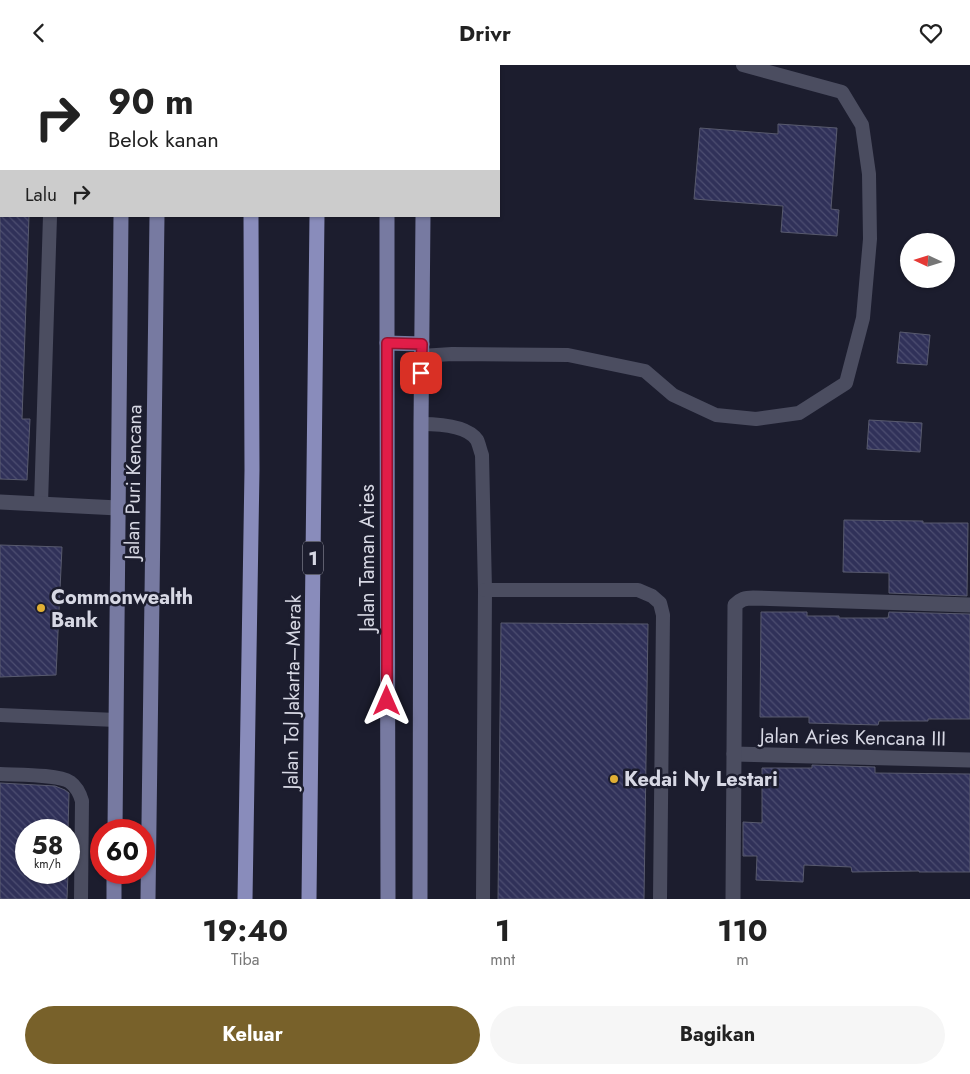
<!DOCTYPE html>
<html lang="id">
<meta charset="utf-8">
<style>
:root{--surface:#fff;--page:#f6f6f6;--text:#222;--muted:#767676;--accent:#78612a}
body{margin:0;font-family:Jost,sans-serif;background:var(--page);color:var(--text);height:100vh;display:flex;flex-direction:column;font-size:19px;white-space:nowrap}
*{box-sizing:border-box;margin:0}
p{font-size:16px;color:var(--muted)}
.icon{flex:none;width:28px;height:28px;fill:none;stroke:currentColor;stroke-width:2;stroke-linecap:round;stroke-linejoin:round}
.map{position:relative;height:834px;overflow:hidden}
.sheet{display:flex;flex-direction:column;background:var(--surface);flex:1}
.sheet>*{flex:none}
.guide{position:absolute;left:0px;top:0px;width:500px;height:152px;box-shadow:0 1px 4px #0004;background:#fff;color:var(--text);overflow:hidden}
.needle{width:32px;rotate:274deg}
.controls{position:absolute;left:900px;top:168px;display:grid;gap:10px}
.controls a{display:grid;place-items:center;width:55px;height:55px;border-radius:50%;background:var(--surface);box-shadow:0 1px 4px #0004;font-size:25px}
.speed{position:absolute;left:15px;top:754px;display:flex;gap:10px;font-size:25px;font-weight:700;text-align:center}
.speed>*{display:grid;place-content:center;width:65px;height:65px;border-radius:50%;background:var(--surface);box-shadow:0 1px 4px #0004;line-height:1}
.speed small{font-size:12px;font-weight:400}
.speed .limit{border:8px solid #d22;background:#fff;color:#111}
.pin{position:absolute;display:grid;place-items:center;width:42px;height:42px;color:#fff;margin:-21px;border-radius:10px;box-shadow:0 2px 8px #0006}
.me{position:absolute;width:55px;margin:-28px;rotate:0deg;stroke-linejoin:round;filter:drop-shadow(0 0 4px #0008)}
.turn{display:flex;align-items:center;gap:18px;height:105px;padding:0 25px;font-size:22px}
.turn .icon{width:65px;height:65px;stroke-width:2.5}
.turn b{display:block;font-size:35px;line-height:42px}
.then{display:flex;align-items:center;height:48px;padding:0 25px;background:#0003;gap:10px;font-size:19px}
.eta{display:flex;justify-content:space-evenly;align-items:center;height:85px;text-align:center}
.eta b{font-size:30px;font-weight:700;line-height:35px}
.button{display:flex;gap:10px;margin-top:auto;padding:10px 25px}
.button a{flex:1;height:58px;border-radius:30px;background:var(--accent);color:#fff;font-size:20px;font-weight:700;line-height:58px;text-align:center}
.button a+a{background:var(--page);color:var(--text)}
header{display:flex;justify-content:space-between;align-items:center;height:65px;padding:0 25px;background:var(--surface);font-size:22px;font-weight:700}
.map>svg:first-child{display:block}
</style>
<header><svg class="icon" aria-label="back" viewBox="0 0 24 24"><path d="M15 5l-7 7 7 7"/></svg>Drivr<svg class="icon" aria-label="heart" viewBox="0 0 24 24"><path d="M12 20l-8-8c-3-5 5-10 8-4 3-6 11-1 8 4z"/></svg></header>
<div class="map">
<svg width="970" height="834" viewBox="0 0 970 834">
<defs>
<pattern id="building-back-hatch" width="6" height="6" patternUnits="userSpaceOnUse" patternTransform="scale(1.25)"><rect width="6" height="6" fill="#303159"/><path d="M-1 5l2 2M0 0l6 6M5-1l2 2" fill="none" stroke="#4d4e71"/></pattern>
</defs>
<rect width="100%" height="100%" fill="#1c1d2e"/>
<!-- building -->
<g fill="url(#building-back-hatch)" stroke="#585a6e">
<path d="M778,59l59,4 -6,81 8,1 -2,26 -56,-4 2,-26 -89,-7 6,-71 78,6z"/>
<path d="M0,151h29l-7,203h8l-3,61 -27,-1z"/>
<path d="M900,267l30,3 -3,30 -30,-2z"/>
<path d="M869,355l53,3 -2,29 -53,-3z"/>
<path d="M844,455l79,1v2h45l-1,73 -78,-3v-20l-46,-1z"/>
<path d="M0,480l62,2 -6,128 -56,2z"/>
<path d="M761,547h46v4h32v2h49l1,-6 81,2v105h-42v2h-49l-1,4 -69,-2v-6h-49z"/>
<path d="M501,558l147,1 -4,275h-146z"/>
<path d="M812,700l63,2v6l95,1v98h-51v-1l-67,1 -1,-5 -47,-2 -1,17 -47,-2 1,-24h-14v-34l19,1v-55h50z"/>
<path d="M0,718l55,3 10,4 4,3 -1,37h-42v43h42l-1,26h-67z"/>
</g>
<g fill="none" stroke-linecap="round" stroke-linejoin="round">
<!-- lane -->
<g stroke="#4b4d60" stroke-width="14">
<path d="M54,1v-1"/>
<path d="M421,291l31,-2 116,1 77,16 28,24 43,20 40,4 43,-6 47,-30 17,-65 7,-79 -1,-65 -7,-49 -20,-33 -99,-27"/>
<path d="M421,359c16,0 46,1 56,16 2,4 3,10 5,15l3,135 -2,309"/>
<path d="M41,439l9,-288"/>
<path d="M485,525h153l14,6 8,7 3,12 -3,284"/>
<path d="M0,650l116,5"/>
<path d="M0,709c16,1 58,0 70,8 7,5 10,12 12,19l-1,98"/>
</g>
<!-- street -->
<g stroke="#4b4d60" stroke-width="15">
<path d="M0,437l118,6"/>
<path d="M734,689l236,6"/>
<path d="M733,834l2,-294c6,-6 10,-7 18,-7l217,7"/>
</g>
<!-- primary -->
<g stroke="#777aa1" stroke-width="15">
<path d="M122,1v-1"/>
<path d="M159,1v-1"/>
<path d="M390,1v-1"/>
<path d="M425,1v-1"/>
<path d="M387,151v127l1,556"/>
<path d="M387,278l35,1"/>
<path d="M115,765l6,-614"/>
<path d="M114,834v-26"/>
<path d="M148,834l9,-683"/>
<path d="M420,834l1,-475 2,-208"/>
</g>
<!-- highway -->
<g stroke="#898cbb" stroke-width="15">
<path d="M251,0v1"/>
<path d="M319,1v-1"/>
<path d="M245,834l7,-429 -1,-254"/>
<path d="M309,834l8,-683"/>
</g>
</g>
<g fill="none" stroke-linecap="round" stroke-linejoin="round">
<defs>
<path id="route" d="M387,636v-358l35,1 -1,29"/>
</defs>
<!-- route casing -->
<use href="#route" stroke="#92132f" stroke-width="12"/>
<!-- route -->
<use href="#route" stroke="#e11d48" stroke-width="9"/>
</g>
<!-- markers -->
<g fill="#e1af34" stroke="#1c1d2e" stroke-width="2">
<circle cx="41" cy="543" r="5"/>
<circle cx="614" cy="714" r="5"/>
</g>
<g text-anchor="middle" stroke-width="5" stroke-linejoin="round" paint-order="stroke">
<!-- shield labels -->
<rect fill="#1c1d2e" stroke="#9fa0ad" stroke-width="1" x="303" y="476.5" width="20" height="33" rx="4"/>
<g font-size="19" font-weight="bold" fill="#d7d8e4">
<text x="313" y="500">1</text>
</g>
<!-- street labels -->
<g font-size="20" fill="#d7d8e4" stroke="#1c1d2e">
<text transform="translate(133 417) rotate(-89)" y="7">Jalan Puri Kencana</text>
<text transform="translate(367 493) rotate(-90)" y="7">Jalan Taman Aries</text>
<text transform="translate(292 627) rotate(-89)" y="7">Jalan Tol Jakarta–Merak</text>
<text transform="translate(853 672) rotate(1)" y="7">Jalan Aries Kencana III</text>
</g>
<!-- poi labels -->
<g font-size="20" font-weight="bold" fill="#d7d8e4" stroke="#1c1d2e" text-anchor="start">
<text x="51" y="539">Commonwealth<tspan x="51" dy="23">Bank</tspan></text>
<text x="624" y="721">Kedai Ny Lestari</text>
</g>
</g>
</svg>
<div class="controls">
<a><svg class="needle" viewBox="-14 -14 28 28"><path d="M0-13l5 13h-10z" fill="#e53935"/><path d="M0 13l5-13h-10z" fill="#767676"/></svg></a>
</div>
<div class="speed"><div>58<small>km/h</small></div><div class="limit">60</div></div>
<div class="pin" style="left:421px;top:308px;background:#d93025"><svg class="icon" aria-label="arrive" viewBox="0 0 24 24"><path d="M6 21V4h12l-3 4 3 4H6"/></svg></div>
<svg class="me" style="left:387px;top:636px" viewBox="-20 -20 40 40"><path d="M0-17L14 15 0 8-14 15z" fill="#e11d48" stroke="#fff" stroke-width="4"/></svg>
<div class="guide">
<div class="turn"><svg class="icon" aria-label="right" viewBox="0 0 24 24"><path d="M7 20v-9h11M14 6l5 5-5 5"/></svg><div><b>90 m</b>Belok kanan</div></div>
<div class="then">Lalu<svg class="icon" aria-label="right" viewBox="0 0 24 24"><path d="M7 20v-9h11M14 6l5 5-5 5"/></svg></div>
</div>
</div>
<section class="sheet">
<div class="eta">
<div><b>19:40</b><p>Tiba</p></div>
<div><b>1</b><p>mnt</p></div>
<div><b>110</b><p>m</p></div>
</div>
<div class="button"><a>Keluar</a><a>Bagikan</a></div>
</section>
